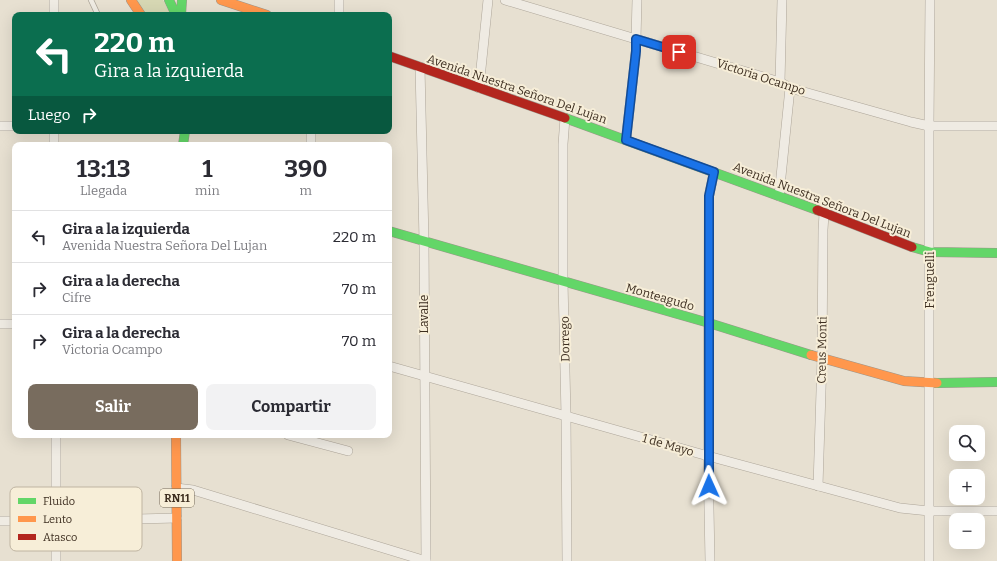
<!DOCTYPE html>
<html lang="es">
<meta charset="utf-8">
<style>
:root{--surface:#fff;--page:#f2f2f3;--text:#2b2b33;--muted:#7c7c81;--line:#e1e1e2;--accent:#786c5e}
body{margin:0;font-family:Bitter,serif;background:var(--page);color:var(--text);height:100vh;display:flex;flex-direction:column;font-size:15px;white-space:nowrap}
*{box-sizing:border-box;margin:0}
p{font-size:13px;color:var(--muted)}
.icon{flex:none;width:22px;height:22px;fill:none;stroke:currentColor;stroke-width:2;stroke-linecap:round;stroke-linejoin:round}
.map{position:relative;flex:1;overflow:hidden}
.side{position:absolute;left:12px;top:142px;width:380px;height:296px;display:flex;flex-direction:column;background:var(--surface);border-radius:8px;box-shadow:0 4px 16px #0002}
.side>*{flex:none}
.banner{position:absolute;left:12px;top:12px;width:380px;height:122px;border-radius:8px;box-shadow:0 4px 16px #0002;background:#0b6e4f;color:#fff;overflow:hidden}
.fabs{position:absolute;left:949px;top:425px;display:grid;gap:8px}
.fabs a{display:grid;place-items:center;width:36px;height:36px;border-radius:8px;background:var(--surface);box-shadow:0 4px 16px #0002;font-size:20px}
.pin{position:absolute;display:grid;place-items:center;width:34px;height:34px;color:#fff;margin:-17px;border-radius:8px;box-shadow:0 2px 6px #0006}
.me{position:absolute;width:44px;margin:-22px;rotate:359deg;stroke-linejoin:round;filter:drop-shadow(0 0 3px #0008)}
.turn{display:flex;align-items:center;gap:14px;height:84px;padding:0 16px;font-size:18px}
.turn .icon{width:52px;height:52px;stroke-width:2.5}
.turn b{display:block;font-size:28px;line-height:34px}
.then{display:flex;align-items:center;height:38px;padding:0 16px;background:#0003;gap:8px;font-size:15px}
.eta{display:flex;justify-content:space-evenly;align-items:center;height:68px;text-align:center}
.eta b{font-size:24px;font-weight:700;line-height:28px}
.action{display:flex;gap:8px;margin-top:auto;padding:8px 16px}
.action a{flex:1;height:46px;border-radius:8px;background:var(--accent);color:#fff;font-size:16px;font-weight:700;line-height:46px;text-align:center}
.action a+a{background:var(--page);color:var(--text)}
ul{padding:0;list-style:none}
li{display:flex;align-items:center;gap:12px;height:52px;padding:0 16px;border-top:1px solid var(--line)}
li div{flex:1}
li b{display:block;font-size:15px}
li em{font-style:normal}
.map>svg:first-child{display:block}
</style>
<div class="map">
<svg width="997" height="561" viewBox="0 0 997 561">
<rect width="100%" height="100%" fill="#e7e0d1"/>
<!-- green -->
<path fill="#d6d7b3" d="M135,0h28l8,15h-26z"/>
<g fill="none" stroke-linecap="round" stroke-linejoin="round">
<defs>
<path id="lane" d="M91,0l7,15"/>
<g id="street">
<path d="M505,0l275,82 10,6 121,34 18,4h68"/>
<path d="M54,15v-15"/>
<path d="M339,15v-15"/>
<path d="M420,67l4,174 2,320"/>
<path d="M780,82l2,-82"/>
<path d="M479,88l9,-88"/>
<path d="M565,118l-2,26v137l3,135 1,145"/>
<path d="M0,126h15"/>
<path d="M54,131v14"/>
<path d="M311,131v14"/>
<path d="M626,140l10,-89v-12l1,-39"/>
<path d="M779,196l11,-108"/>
<path d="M0,324h15"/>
<path d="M389,366l319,90 192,52 29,3h68"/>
<path d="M56,435v126"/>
<path d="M288,435l60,16"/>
<path d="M818,486l4,-127 1,-129 1,-16"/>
<path d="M176,488l17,2 233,71"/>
<path d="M0,521h56l121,-3"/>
<path d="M710,561l-2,-105 1,-260 5,-24"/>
<path d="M929,561v-435l1,-126"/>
</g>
<g id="fast">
<path d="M169,0l7,15"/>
<path d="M181,15l1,-15"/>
<path d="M565,118l252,92"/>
<path d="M183,145l2,-14"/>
<path d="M389,231l320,92 102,32"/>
<path d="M912,247l18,5 67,1"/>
<path d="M937,383l60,-1"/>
</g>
<g id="slow">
<path d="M131,0l10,15"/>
<path d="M221,0l46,15"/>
<path d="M811,355l93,26 33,2"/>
<path d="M176,435l1,126"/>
</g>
<g id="jam">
<path d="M389,56l176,62"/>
<path d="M817,210l95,37"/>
</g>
</defs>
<!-- lane casing -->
<use href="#lane" stroke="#ada599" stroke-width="6"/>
<!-- street casing -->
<use href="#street" stroke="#ada599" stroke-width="10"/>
<!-- fast casing -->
<use href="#fast" stroke="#9c958a" stroke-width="10"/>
<!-- slow casing -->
<use href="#slow" stroke="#9c958a" stroke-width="10"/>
<!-- jam casing -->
<use href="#jam" stroke="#9c958a" stroke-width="10"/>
<!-- lane -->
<use href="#lane" stroke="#efebe3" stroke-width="4.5"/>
<!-- street -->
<use href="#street" stroke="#efebe3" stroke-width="9"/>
<!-- fast -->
<use href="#fast" stroke="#63d668" stroke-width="9"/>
<!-- slow -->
<use href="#slow" stroke="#ff974d" stroke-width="9"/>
<!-- jam -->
<use href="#jam" stroke="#b3261e" stroke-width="9"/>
</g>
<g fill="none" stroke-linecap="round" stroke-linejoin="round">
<defs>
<path id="route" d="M679,52l-43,-13v12l-10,89 88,32 -5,24v290"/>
</defs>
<!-- route casing -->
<use href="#route" stroke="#114b97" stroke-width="10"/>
<!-- route -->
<use href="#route" stroke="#1a73e8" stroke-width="7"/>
</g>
<g text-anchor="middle" stroke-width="4" stroke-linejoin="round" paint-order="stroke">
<!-- shield labels -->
<rect fill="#f7eed8" stroke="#756857" stroke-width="1" x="160" y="489" width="34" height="18" rx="3"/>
<g font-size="11" font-weight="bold" fill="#3d2e20">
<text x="177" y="502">RN11</text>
</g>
<!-- street labels -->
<g font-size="12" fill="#3d2e20" stroke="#f7eed8">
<text transform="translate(761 77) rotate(18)" y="4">Victoria Ocampo</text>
<text transform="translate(517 89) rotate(19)" y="4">Avenida Nuestra Señora Del Lujan</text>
<text transform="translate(822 200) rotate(21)" y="4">Avenida Nuestra Señora Del Lujan</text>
<text transform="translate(930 280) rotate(-90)" y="4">Frenguelli</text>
<text transform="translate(660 297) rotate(16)" y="4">Monteagudo</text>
<text transform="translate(424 314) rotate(-90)" y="4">Lavalle</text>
<text transform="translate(565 339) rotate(-91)" y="4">Dorrego</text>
<text transform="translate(822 350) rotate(-89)" y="4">Creus Monti</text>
<text transform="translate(668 445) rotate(16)" y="4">1 de Mayo</text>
</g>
</g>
<!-- legend -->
<rect x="10" y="487" width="132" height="64" rx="6" fill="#f7eed8" stroke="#bfb4a1" stroke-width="1"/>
<rect x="18" y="498" width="18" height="6" fill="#63d668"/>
<rect x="18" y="516" width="18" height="6" fill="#ff974d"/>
<rect x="18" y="534" width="18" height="6" fill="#b3261e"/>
<g font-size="11" fill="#3d2e20">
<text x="43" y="505">Fluido</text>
<text x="43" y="523">Lento</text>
<text x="43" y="541">Atasco</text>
</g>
</svg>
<div class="fabs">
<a><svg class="icon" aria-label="search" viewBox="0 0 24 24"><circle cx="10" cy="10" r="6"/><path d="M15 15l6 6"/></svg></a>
<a>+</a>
<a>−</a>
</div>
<div class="pin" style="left:679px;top:52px;background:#d93025"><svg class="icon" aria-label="arrive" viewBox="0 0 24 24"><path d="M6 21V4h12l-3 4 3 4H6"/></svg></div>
<svg class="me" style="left:709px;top:486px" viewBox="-20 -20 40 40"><path d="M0-17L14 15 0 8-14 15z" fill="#1a73e8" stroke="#fff" stroke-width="4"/></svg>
<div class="banner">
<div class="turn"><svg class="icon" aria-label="left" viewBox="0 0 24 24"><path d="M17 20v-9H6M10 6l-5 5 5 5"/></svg><div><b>220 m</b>Gira a la izquierda</div></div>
<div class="then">Luego<svg class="icon" aria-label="right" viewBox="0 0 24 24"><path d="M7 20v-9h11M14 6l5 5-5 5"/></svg></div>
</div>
<section class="side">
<div class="eta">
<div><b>13:13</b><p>Llegada</p></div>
<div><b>1</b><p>min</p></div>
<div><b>390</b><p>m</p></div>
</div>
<ul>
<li><svg class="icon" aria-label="left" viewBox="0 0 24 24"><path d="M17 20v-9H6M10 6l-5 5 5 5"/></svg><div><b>Gira a la izquierda</b><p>Avenida Nuestra Señora Del Lujan</p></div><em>220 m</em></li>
<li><svg class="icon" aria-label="right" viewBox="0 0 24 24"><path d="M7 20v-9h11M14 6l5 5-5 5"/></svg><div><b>Gira a la derecha</b><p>Cifre</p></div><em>70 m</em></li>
<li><svg class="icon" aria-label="right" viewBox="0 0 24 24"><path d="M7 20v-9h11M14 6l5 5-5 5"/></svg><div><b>Gira a la derecha</b><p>Victoria Ocampo</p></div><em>70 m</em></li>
</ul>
<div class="action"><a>Salir</a><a>Compartir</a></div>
</section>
</div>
